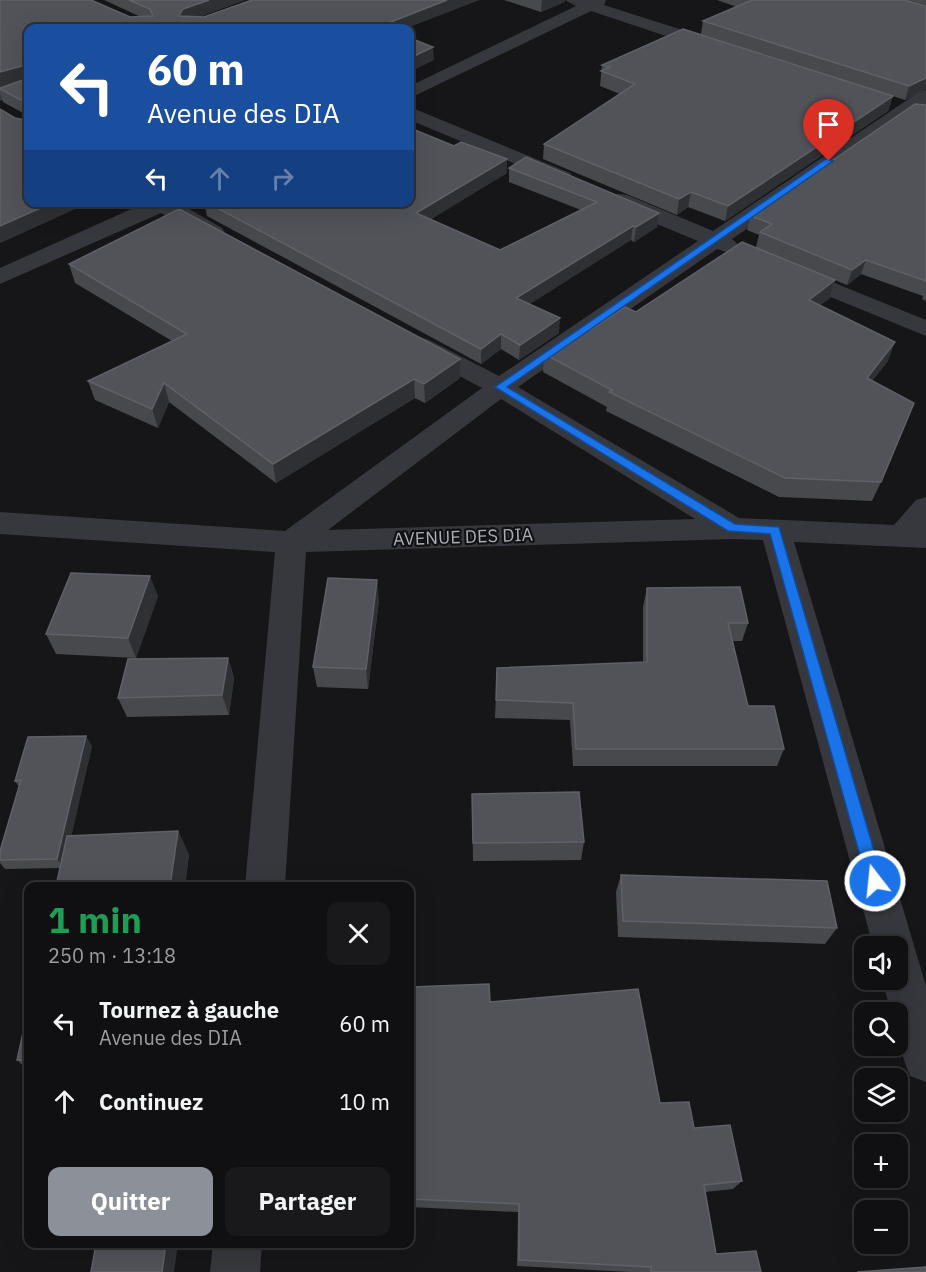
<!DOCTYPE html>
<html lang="fr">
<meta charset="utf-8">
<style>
:root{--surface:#101012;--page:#19191b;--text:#f1f3f6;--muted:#9c9d9f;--line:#303032;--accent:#8c9099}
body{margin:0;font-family:"IBM Plex Sans",sans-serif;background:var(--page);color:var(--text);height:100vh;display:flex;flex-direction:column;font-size:22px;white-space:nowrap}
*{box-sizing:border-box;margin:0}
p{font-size:20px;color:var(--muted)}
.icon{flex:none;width:33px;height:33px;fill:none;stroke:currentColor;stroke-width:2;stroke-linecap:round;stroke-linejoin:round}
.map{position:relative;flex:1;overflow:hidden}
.sheet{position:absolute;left:24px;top:882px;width:390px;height:366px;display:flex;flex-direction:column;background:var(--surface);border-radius:12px;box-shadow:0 6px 24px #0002,0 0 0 2px var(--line)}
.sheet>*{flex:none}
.banner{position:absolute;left:24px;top:24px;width:390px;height:183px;border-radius:12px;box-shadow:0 6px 24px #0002,0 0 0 2px var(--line);background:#1a4fa0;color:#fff;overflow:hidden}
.buttons{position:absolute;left:854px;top:936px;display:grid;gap:12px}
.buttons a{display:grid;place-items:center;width:54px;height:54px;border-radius:12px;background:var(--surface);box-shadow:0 6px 24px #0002,0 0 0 2px var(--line);font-size:30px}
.pin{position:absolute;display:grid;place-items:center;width:51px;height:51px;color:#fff;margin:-62px -26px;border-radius:50% 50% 50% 0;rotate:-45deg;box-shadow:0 0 6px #0007}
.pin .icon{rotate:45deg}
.me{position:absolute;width:66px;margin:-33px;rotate:344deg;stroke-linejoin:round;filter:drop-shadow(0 0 4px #0008)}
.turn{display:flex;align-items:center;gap:21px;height:126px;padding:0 24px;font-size:27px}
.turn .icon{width:78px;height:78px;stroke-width:2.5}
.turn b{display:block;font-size:42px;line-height:51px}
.lanes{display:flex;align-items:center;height:57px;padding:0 24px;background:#0003;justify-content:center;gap:30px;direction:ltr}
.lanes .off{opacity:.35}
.round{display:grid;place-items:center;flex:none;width:63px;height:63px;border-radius:12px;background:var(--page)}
.headline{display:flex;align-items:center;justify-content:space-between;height:102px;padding:0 24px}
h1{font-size:36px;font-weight:800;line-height:45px;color:#1e9e55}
.button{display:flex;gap:12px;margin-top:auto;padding:12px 24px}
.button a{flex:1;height:69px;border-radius:12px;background:var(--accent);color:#fff;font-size:24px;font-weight:800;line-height:69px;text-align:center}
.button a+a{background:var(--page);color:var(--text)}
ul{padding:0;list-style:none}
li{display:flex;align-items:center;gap:18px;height:78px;padding:0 24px}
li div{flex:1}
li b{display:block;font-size:22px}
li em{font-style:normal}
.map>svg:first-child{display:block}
</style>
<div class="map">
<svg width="926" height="1272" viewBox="0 0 926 1272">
<rect width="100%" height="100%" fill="#161618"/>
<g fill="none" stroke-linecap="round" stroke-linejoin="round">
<!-- minor -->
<g fill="#37383d" fill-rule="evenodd">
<path d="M565,0h41l-2,5 119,38 3,4 -3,4h-12l-120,-40 -181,87v-12l166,-80z"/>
<path d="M28,80v11l-28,10v-12z"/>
<path d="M926,90v14l-194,135 8,7 -3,5 -8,2 -12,-4 -199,138 221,131 155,7 22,-25 10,-3v51l-132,-6 132,444v96l-16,-6c-9,-22 -13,-40 -13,-64h-6l-9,-32h15v-34h-24l-110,-406 -30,-1 -427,13 -21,334h-40l30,-334 -275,-18v-22l285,19 197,-143 -71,-38 -4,-5 4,-5 9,-3 9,3 70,36 199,-135 -87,-36 -3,-5 3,-5 8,-1 8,1 86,36 206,-139zM501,399l194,120 -367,11z"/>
<path d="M410,107l160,66 3,4 -3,4 -7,2 -7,-2 -146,-61z"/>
<path d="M147,202h30l45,26 3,5 -3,5 -8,2 -8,-2 -45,-25 -161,71v-16z"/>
<path d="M790,265l136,55v16l-144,-59 -4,-5 4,-5z"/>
<path d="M213,1244h49l-2,28h-50z"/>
</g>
</g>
<!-- wall -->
<g fill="#47494d">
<path d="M0,0h91l39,17h11l-37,-17h141l-46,17h5l48,-17h227l-73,28h-378v174h62l-90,41v-134l15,9 10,2v-6l-22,-12 -3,-9v-5l19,-7 -19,6z"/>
<path d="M504,0h61l-1,2 -23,10z"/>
<path d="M717,0h188l21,89 -21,11 -204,-66 2,-13 34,-14z"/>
<path d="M908,0h18v5z"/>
<path d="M602,65l291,31 -5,15 -163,110 -37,-14 -11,8 -134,-56 1,-15 76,-50 -20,-8z"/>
<path d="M926,105v196l-4,-2 1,-3 -62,-22 -14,11 -12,-5 -5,18 -10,7 68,56 -16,20 9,101 -9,19 -93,-4 -173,-86 1,-4 -64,-35 1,-18 48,-25 44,-17 120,-65 3,-12 -12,-5 4,-14z"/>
<path d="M509,168l150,45 -2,14 -23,15 -3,-2 -102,64 30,29 -40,27 -18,-11 -20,15 -274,-148 -3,-14h206l97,-29 -77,46 70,31 81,-40 -72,-28z"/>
<path d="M69,264l391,95v19l-35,25 -10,-5 -139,85 -107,-81 -11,26 -63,-28 -7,-19 84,-40 -97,-58z"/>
<path d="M647,588l101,35 -6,18h-10l16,65 36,43 -7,17h-204l-3,-46 -75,-2 2,-50 146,-6v-55z"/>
<path d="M158,596l-22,62 -80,-4 -10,-20z"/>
<path d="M379,600l-11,89 -51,-2 -4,-20z"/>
<path d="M228,658l6,20 -5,37 -102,2 -9,-19z"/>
<path d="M92,746l-21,90 107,-5 11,24 -4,31h-129l4,-18 -55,1 -5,-6v-12l19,-64 -4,-6z"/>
<path d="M472,794l112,48 -3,18 -108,1z"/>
<path d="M621,875l216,53 -12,16 -207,-7 -2,-45z"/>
<path d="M410,987l80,15 170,101 34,25 48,53 -9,8 -28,3 11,62 45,18h-131l-113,-6 1,-54 -108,-5z"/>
<path d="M28,1010v60l-11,-10z"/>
</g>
<!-- shaded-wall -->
<g fill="#2f3033">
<path d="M209,0h36l-60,22 -6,-6 4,-7z"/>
<path d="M447,0h32l-73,28h-28v-1z"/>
<path d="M542,0h23l-1,2 -23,10z"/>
<path d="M433,47l1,13 -24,12v-14z"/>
<path d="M25,65l3,13 -28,9v-15z"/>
<path d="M926,78v11l-21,11 4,-14z"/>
<path d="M893,96l-5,15 -163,110 3,-15z"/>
<path d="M507,159v14l-90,55 -1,-15z"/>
<path d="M691,192l-3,15 -11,8 2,-16z"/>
<path d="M54,202h36l-90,41v-17z"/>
<path d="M659,213l-2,14 -23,15 2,-15z"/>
<path d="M633,226l-2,14 -115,73v-15z"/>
<path d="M866,260l-5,14 -14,11 5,-15z"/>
<path d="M835,280l-5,18 -27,20 6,-18z"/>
<path d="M560,318l-1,15 -40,27 1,-15z"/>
<path d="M501,334v15l-20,15v-15z"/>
<path d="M895,342l-7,19 -29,36 8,-19z"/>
<path d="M460,359v19l-35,25 -1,-19z"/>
<path d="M414,379l1,19 -139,85 -3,-19z"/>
<path d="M164,383l5,19 -11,26 -6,-19z"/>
<path d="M150,576l8,20 -22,62 -8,-20z"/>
<path d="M377,580l2,20 -11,89 -2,-20z"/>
<path d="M228,658l6,20 -5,37 -7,-20z"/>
<path d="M86,736l6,10 -28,122 -7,-9z"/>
<path d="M178,831l11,24 -4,31h-15z"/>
<path d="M166,1244h12l-4,28h-12z"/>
</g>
<!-- building -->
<g fill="#525359" stroke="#5f6168" stroke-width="1.5">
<path d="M0,0h91l39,17 23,-1 -3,-7 -21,-9h80l-26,9 -4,7 25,1 48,-17h195l-69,27 6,1h-356v174h26l-54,24v-117l15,9 10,2v-18l-25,-13v-1l26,-9 -1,-14 -25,7z"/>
<path d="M752,0h153l21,6v72l-17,8 -206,-65z"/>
<path d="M683,29l210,67 -165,110 -37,-14 -12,7 -135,-55 91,-60 -34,-13 9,-4 -8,-2z"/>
<path d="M410,38l23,9 -23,11z"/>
<path d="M915,104l11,1v176l-60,-21 -14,10 -92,-38 12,-8 -21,-8z"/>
<path d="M410,128l44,18 7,-4 46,17 -91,54 84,37 97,-48 -88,-34 17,-11 133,56 -23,14 -3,-1 -117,72 44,20 -40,27 -19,-11 -20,15 -275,-147h204z"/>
<path d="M179,209l281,150 -36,25 -10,-5 -141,85 -109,-81 -12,26 -64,-28 99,-47 -118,-70z"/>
<path d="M742,242l93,38 -26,20 86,42 -28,36 47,25 -33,79 -96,-4 -176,-86 3,-2 -68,-36 41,-28 7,3 33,-22 11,5z"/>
<path d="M71,573l79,3 -22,62 -82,-4z"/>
<path d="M328,578l49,2 -11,89 -53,-2z"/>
<path d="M740,587l8,36h-20l20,83h26l10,43h-208l-3,-46 -77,-3 1,-32 150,-6v-74z"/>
<path d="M228,658l-6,37 -104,3 10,-39z"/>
<path d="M86,736l-29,123 -57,1v-9l21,-71 -6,1 13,-44z"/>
<path d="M579,792l5,50 -111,1 -1,-49z"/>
<path d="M178,831l-8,55h-114l11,-50z"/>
<path d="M621,875l206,6 10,47 -214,-7z"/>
<path d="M489,984l1,18 148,-13 22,114 29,-1 5,26 36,-3 12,56 -38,4 12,69 40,-3 5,21h-110v-5l-132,-7v-56l-109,-5v-212z"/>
<path d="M28,1010v50h-11z"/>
<path d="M96,1244h70l-4,28h-71z"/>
<path d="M926,1267v5h-69z"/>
</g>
<!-- route -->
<path fill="#1a73e8" stroke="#114b97" stroke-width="1.5" d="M826,159l7,2 -326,226 228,137 44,3 104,354 -2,5 -6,2 -6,-2 -2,-5 -97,-347 -42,-3 -233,-144z"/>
<g text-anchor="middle" stroke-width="4.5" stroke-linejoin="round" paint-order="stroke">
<!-- street labels -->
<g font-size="18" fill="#a8adb8" stroke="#111113">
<text transform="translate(463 537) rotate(-2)" y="6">AVENUE DES DIA</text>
</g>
</g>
</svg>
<div class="buttons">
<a><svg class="icon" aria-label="sound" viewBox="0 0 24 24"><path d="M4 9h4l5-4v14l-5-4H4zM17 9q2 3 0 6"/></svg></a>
<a><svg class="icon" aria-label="search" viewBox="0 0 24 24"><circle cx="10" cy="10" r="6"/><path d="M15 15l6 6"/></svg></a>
<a><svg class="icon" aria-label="layers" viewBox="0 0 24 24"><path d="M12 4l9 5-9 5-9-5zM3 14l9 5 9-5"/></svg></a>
<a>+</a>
<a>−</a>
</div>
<div class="pin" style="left:829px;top:161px;background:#d93025"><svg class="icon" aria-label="arrive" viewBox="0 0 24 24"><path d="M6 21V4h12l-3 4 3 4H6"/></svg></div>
<svg class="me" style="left:875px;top:881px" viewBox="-20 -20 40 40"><circle r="17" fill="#1a73e8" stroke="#fff" stroke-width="3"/><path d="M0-11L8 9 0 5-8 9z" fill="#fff"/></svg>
<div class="banner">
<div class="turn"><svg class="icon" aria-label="left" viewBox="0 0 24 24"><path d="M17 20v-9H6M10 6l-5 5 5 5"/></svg><div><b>60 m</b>Avenue des DIA</div></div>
<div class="lanes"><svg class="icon" aria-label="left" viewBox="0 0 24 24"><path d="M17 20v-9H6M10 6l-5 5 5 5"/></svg><svg class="icon off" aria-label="ahead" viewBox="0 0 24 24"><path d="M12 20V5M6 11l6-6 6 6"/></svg><svg class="icon off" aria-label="right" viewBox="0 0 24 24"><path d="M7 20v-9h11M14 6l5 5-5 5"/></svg></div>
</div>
<section class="sheet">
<div class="headline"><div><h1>1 min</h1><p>250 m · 13:18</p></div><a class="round"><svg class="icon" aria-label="close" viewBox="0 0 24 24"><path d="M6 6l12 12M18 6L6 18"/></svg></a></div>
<ul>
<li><svg class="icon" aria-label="left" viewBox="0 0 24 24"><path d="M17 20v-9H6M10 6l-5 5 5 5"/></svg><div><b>Tournez à gauche</b><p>Avenue des DIA</p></div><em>60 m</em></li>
<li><svg class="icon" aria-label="ahead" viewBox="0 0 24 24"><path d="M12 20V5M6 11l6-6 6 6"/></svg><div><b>Continuez</b></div><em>10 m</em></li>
</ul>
<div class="button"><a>Quitter</a><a>Partager</a></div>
</section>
</div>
